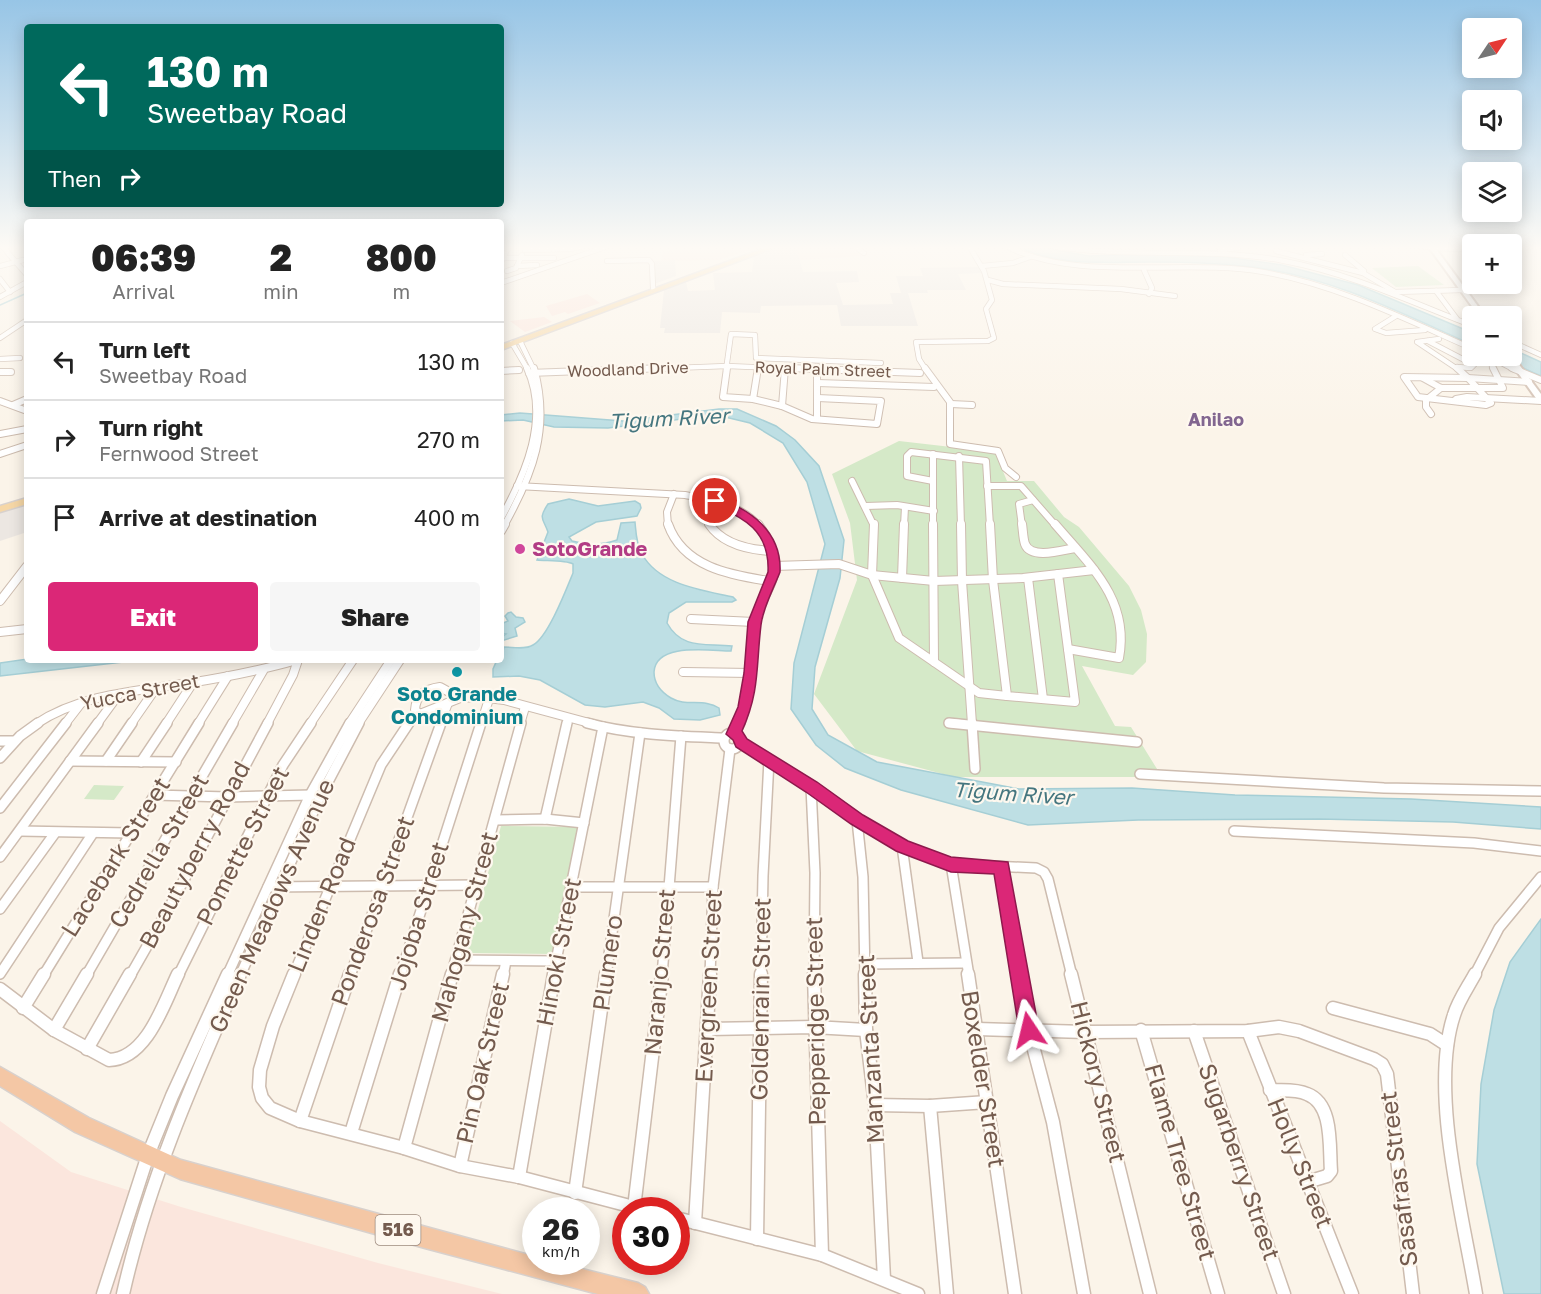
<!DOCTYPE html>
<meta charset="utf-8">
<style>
:root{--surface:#fff;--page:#f6f6f6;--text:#222;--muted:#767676;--line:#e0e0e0;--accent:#db2777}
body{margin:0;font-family:"Golos Text",sans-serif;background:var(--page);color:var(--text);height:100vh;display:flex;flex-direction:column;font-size:22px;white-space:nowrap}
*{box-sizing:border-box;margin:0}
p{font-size:20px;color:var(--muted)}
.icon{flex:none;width:33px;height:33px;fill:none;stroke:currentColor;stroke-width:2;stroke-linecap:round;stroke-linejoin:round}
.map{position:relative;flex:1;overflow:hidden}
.side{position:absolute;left:24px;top:219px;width:480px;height:444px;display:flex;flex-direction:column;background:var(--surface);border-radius:6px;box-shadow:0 3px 15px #0003}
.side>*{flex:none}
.top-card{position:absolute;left:24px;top:24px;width:480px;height:183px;border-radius:6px;box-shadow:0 3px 15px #0003;background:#00695c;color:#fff;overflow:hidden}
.needle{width:39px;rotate:55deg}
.tools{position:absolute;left:1462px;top:18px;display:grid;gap:12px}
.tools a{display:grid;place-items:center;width:60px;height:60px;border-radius:6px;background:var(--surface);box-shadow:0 3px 15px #0003;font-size:30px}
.speed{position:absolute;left:522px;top:1197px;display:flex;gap:12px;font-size:30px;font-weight:700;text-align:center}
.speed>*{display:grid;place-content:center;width:78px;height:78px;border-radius:50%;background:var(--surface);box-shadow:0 3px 15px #0003;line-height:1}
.speed small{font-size:15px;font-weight:400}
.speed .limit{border:9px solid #d22;background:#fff;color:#111}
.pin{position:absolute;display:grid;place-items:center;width:51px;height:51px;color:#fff;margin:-26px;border:3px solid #fff;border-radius:50%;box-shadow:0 2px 6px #0007}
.me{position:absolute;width:66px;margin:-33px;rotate:350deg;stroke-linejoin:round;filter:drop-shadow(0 0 4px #0008)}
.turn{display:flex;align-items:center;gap:21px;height:126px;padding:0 24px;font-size:27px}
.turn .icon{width:78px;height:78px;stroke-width:2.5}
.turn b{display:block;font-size:42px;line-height:51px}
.then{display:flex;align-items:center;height:57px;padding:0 24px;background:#0003;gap:12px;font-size:22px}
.eta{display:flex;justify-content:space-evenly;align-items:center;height:102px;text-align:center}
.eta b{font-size:36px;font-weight:800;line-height:42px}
.primary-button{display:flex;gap:12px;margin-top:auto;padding:12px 24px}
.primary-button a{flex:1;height:69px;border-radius:6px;background:var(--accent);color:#fff;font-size:24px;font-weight:800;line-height:69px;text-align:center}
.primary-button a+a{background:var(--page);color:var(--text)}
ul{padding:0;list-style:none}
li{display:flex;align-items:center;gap:18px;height:78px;padding:0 24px;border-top:2px solid var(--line)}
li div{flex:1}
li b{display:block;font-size:22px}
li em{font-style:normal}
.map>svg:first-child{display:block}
</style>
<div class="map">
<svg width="1541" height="1294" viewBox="0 0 1541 1294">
<rect width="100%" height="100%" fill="#fbf4e9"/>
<!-- commercial -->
<g fill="#fbe6dd">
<path d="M809,246h39l14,10 -62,4 -4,-13z"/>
<path d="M750,250l-32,10 -57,1 2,-10z"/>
<path d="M587,294l13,9 -32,11 -3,-2 -13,4 -6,-10z"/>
<path d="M544,317l8,5 -27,10 -15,-11z"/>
<path d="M0,1121l71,51 110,35 197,56 124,31h-502z"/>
</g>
<!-- industrial -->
<g fill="#ece7e2">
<path d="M796,247l7,25 54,-1 2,11 -23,1 7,22 50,-1 -3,-11h11l-5,-17h27l-3,-8 59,-1 3,6 -24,1 8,16h-39l1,3h-20l10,33h-77l-4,-21 -76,1 -1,7 -38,-1 -2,21h-56l1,-5h-5l4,-38 22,-8 2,9 27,-1 -2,-17 39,-1 2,-15 24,-9z"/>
<path d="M675,260l1,16 -22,8v-23z"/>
<path d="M27,503v29l-27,9v-30z"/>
</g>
<!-- green -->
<g fill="#d5e9c8">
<path d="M1418,266l26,19 -48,2 -24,-19z"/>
<path d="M899,441l96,11 12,29h27l30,36 15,10 50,59 12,24 6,24 -1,28 -13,13 -51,-9 33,60 16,1 31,50h-208l-97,-26 -43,-57 43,-114 -7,-57 -18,-49z"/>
<path d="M94,785l30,1 -10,14 -30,-1z"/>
<path d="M501,826l78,1 -25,127 -88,-1z"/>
</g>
<!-- water -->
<g fill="#bedfe4" stroke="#a5ced5" stroke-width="1.5">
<path d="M1016,246h31l8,4 34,6 59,-2 78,3 56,8 76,20 115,48v12c-68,-30 -139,-67 -214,-77 -36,-5 -73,-6 -109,-6 -46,0 -91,5 -134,-16z"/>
<path d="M1512,349l29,13v14l-44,-20h15z"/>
<path d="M719,409h18l39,17 19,14 24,26 25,74 -4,38 -25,89 -3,42 16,26 49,27 142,27 113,-1 103,7 176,4 130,8v22l-88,-7 -134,-3 -181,1 -110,5 -127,-35 -56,-22 -29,-23 -25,-36 3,-46 31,-119 -18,-62 -24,-39 -33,-20 -25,-6 -18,-1 -99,12 -54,-1 -31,-7 -22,1v-6l19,-2 103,8z"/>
<path d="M569,499l29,7 37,-5 5,3 1,4 -4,8 -41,6 -27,15 3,4c14,4 31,4 45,-1l4,-17 14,-1c1,10 1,22 7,32 17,31 60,36 91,43l3,3 -4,2h-46l-17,11 -2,10c15,27 38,20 65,23l-1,5c-21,0 -75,-9 -77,21 0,12 7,20 17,26 15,9 33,0 48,10l1,7 -20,5 -26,-1 -15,-11 -16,-6 -38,5 -20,-2 -45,-25 -21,-4 -26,1v-8l4,-9h4l3,-13c9,0 21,3 29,-2 15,-8 33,-55 40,-72v-9c-7,-4 -27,-3 -36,-4l11,-28c-5,-14 -10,-13 0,-28z"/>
<path d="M508,613l3,-1 5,5 7,1 2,4 -10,6 2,8 -16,5v-3l5,-4 -5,-1v-9l7,-3 -3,-5z"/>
<path d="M27,659v1h114l-141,16v-13z"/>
<path d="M1541,919v375h-37l-27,-130 4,-80 13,-74 16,-48z"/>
</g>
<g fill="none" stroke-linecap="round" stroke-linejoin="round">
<!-- stream -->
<path stroke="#a5ced5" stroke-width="1.5" d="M0,305l27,-12"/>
<defs>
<g id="minor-far4">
<path d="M2,246l25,29"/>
<path d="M854,246l10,7"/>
<path d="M1006,246c71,37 177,12 257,26 74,13 142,47 210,77"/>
<path d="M1052,246c76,13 155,0 232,15 65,12 127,41 189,65"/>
<path d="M1411,246l21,1"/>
<path d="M1433,248l28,1"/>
<path d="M525,250l45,-1 13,-3"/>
<path d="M1220,250l18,-2 -1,-2"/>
<path d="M1276,251l87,22 32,19 67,-2"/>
<path d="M1306,255l16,-1"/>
<path d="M1345,255l19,16"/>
<path d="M504,258h50"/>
<path d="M607,261l42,-1 3,4 1,24"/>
<path d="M501,262l8,-16"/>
<path d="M0,266l23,-6"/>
<path d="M517,266l20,-1"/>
<path d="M982,266l31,-3 17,-6"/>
<path d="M1144,270l8,18 -3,6"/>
<path d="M507,271l9,-3 6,-13"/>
<path d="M0,279l10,13"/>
<path d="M988,280l15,4 118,5 54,7"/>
<path d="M501,283l107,-37"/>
<path d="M1436,291l21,28"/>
<path d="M0,297l27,-15"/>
<path d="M1396,316l-21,13 11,4 39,-3"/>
<path d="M0,338l27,-18"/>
<path d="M1439,339l-22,3 42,28"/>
<path d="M520,341l14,29"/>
<path d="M1428,341l46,24 -3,3 -14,-1"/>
<path d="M1512,342l29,13"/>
<path d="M512,343l16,27"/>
<path d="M1479,356l11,6 4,8"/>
<path d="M1488,356l27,14"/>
<path d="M0,359l20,-1"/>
<path d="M817,366v4"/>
<path d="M621,370l106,-4 103,4"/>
<path d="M726,370l5,-36 24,1 1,23 125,5"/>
<path d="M758,370v-3"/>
<path d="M926,370l-7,-11 -3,-17 72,-1 6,-3 -8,-29 6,-9 -8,-29 -15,-25"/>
</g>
<g id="minor-far3">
<path d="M727,368l-4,29 30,2 29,7 30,13 65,5 4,-23 -63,-3"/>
<path d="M789,368l131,5"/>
<path d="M817,368v51"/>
<path d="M925,368l25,34v42l48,7 7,17 11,9"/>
<path d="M1457,368l11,10"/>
<path d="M1512,368l29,12"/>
<path d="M501,371l18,-1"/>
<path d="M0,372h11"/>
<path d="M529,373l135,-5"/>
<path d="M1404,377l64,1 23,25 -5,2 -68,-8z"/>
<path d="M1423,378l18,10h62l-10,-20"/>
<path d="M1468,378l61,4"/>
<path d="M818,383l116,4"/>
<path d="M753,399l5,-31"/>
<path d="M1456,399l11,-2 74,4"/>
<path d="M0,401l27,10"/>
<path d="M951,404l21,1"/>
<path d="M13,405l14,-6"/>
<path d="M782,406l3,-38"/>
<path d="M1431,414l-5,-7v-7l15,-12"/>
<path d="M0,434l27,-5"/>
<path d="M0,454l27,-9"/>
<path d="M933,454v72"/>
<path d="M959,456l2,70"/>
<path d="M852,481l22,45"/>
<path d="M933,481l-26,-5v-20l4,-4 75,9 4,65"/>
<path d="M517,486l168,9c25,5 58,10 74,31"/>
<path d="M987,486h34l35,40"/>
<path d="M866,506l31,-1 37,6"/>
<path d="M501,518c25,-45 49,-100 26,-150"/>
<path d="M504,526c29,-52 47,-98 30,-158"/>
<path d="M668,526l-1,-14 7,-18"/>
<path d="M710,526l-2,-13 7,-12"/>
<path d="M904,526l1,-19"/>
<path d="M1022,526l-3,-22 14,-4"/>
</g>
<g id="minor-far2">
<path d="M668,524c15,43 62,51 101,57"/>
<path d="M709,524c14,21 40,26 64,27"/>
<path d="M874,524l-2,51 27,63 35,24"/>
<path d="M933,524l1,138 45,31 28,3"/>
<path d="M961,524l1,57 10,143"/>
<path d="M990,524l3,56 14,116 68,6 -17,-128"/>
<path d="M1022,524c1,6 1,14 3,20 6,16 38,6 50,4"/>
<path d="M1055,524c35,41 75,76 64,134l-51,-9"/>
<path d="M501,531l4,-7"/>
<path d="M774,566l65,-2 33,11 62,6 89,-3 71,-8"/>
<path d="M902,578l2,-54"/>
<path d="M1028,578l15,121"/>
<path d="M0,601l27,-35"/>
<path d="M691,619l63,3"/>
<path d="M0,632l27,-3"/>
<path d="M683,672l68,1"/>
<path d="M420,714l-5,-4c1,-16 11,-21 25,-23l20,11"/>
<path d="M949,723l12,1"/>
<path d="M36,724c45,-30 101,-33 153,-41 37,-6 73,-13 108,-23"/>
<path d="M65,724l17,-22"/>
<path d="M97,724l22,-30"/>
<path d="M131,724l25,-36"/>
<path d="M166,724l28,-43"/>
<path d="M198,724l30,-48"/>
<path d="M232,724l31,-53"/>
<path d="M267,724l26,-49 5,-15"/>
<path d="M310,724l43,-64"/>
<path d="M349,724l42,-64"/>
<path d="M358,724l42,-64"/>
<path d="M408,724l12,-10 40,-16 20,-1 24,3 89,24"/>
<path d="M440,724l8,-21"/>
<path d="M481,724l8,-25"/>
<path d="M520,724l5,-17"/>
<path d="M567,724l1,-5"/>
<path d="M739,724c14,-32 8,-67 15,-101 4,-20 23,-40 21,-61 -2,-15 -8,-26 -17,-38"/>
</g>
<g id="minor-far1">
<path d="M587,723c44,12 91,13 136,15"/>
<path d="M949,723l188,19"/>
<path d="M972,723l3,46"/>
<circle cx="732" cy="741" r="8"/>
<path d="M734,734l6,-11"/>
<path d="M0,741h13"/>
<path d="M741,743l70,44 46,33 45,26 49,18 85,4 8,4 4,7 24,97"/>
<path d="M0,758l20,-22 18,-13"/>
<path d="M70,761l106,1"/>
<path d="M106,761l26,-38"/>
<path d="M141,762l26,-39"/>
<path d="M1140,774l244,14 157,3"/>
<path d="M811,787l4,86 -1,103"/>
<path d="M154,795l73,2 85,-2"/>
<path d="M0,808l66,-85"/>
<path d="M545,819l22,-96"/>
<path d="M495,820l50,-1 39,4"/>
<path d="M857,820l6,57 2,99"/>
<path d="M20,831l110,2"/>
<path d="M1234,831l240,12 67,8"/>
<path d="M902,846l16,116"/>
<path d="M0,857l98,-134"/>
<path d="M951,864l18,112"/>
<path d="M1001,867l19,109"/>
<path d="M268,887l209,-2"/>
<path d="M572,887h141"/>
<path d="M0,909l55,-76"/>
<path d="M457,960l99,1"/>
<path d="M865,964l100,-1"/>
<path d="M0,974l93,-141"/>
<path d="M43,976l156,-253"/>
<path d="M86,976l147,-253"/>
<path d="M130,976l40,-70 98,-183"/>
<path d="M178,976l105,-211 28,-42"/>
<path d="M227,976l83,-181 40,-72"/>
<path d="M240,976l79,-177 40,-76"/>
<path d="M293,976l88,-211 28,-42"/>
<path d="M350,976l91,-253"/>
<path d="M400,976l81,-253"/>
<path d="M451,976l70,-253"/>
<path d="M503,976l3,-15"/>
<path d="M553,976l50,-249"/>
<path d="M606,976l34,-243"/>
<path d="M662,976l19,-240"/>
<path d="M710,976l3,-89 17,-138"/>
<path d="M761,976l2,-100 6,-116"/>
<path d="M1474,976l25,-48 42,-51"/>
</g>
<g id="minor">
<path d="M294,974l-21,52 -13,44 -1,17 3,11 8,10 30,13 104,27 56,18 59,11 126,33"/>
<path d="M814,974l8,281"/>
<path d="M865,974l1,56 9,75 9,174"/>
<path d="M968,974l47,320"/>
<path d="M1019,974l10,57 24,91 31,172"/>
<path d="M1071,974l79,320"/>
<path d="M1475,974c-7,13 -17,27 -21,41 -25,75 9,201 22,279"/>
<path d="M0,989l54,41 55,30c38,-1 55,-57 69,-86"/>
<path d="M23,1008l21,-34"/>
<path d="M1333,1008l97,26 17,11"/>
<path d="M708,1029l106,-2 52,3"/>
<path d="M977,1029l109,3 162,-1 31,-4 20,4 75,28 8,5 5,10 26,220"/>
<path d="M54,1030l33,-56"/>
<path d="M1141,1030l77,264"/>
<path d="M1194,1031l90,263"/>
<path d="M1248,1031l104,263"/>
<path d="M87,1049l43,-75"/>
<path d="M1270,1090c12,1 26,-1 37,4 27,10 22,54 24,77l-4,5 -20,6"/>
<path d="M875,1105l55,1 57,-4"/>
<path d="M930,1106l17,188"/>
<path d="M300,1121l50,-147"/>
<path d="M351,1133l49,-159"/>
<path d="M404,1148l48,-174"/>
<path d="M460,1166l43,-192"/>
<path d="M519,1177l35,-203"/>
<path d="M575,1193l31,-219"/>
<path d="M634,1208l28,-234"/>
<path d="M676,1218l146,37 96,39"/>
<path d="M695,1223l15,-249"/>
<path d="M757,1239l4,-265"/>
<path d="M103,1294l45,-139 24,-59 56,-122"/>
<path d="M123,1294c25,-112 71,-215 117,-320"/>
</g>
<g id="secondary">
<path d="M1428,246h6l51,70h-6z"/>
<path d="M1512,355l29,39v7h-3l-32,-45z"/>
</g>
<g id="primary">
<path d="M770,246h9l-278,104v-5z"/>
<path d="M27,498v6l-27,8v-6z"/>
</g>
<path id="trunk" d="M0,1067l89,51 92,42 355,97v5h18l84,21 7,4 4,7h-51l-173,-46 -245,-69 -105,-47 -75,-46z"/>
</defs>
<!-- minor-far4 casing -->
<use href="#minor-far4" stroke="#cdbcaf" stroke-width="6"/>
<!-- minor-far3 casing -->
<use href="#minor-far3" stroke="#cdbcaf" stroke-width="8"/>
<!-- minor-far2 casing -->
<use href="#minor-far2" stroke="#cdbcaf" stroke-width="10"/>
<!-- minor-far1 casing -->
<use href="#minor-far1" stroke="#cdbcaf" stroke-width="12"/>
<!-- minor casing -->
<use href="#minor" stroke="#cdbcaf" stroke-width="15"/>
<!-- secondary casing -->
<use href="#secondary" stroke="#d1beb0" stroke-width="4"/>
<!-- primary casing -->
<use href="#primary" stroke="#d8d1cd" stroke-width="3"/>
<!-- trunk casing -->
<use href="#trunk" stroke="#d8d1cd" stroke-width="3"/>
<!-- minor-far4 -->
<use href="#minor-far4" stroke="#fff" stroke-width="4.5"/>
<!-- minor-far3 -->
<use href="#minor-far3" stroke="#fff" stroke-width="6"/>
<!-- minor-far2 -->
<use href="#minor-far2" stroke="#fff" stroke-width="8"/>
<!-- minor-far1 -->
<use href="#minor-far1" stroke="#fff" stroke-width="9"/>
<!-- minor -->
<use href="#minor" stroke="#fff" stroke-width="12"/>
<!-- secondary -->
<use href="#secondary" fill="#fff" fill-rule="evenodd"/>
<!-- primary -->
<use href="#primary" fill="#f6d7a6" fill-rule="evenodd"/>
<!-- trunk -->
<use href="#trunk" fill="#f4c7a5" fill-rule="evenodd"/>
</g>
<!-- sky -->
<linearGradient id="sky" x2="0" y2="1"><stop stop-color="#97c5e6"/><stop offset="0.58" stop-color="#fdfaf5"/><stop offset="1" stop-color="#fdfaf5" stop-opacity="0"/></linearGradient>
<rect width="1541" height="427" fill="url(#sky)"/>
<!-- route -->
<path fill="#db2777" stroke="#8e194d" stroke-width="1.5" d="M715,498c35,10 67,34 65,74 -6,16 -17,35 -19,53 -5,41 -1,66 -19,106l5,8 70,43 46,33 45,26 43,16 57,5 31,168 -3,7 -7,3 -7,-3 -3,-7 -25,-156 -43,-2 -55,-21 -45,-27 -45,-32 -70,-45 -3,-7 -7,-6 12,-27 6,-34 4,-51 20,-50c2,-41 -24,-55 -57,-68l-2,-3z"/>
<!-- markers -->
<circle fill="#d1479c" stroke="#fef8ef" stroke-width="2" cx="520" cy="549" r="6"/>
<circle fill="#0f9aa8" stroke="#fef8ef" stroke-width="2" cx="457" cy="672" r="6"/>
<g text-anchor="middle" stroke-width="4.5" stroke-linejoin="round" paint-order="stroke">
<!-- far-street labels -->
<g font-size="16" fill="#745b4e" stroke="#fef8ef">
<text transform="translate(628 369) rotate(-2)" y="6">Woodland Drive</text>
<text transform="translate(823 369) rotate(2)" y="6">Royal Palm Street</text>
</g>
<!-- far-quarter labels -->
<g font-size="18" font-weight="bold" fill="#826690" stroke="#fef8ef">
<text x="1216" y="426">Anilao</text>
</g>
<!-- shield labels -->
<rect fill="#fef8ef" stroke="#9d8a7e" stroke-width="1.5" x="375.5" y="1215" width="45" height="30" rx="4.5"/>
<g font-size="18" font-weight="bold" fill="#745b4e">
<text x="398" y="1236">516</text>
</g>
<!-- hotel labels -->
<g font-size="20" font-weight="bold" fill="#b23c85" stroke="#fef8ef" text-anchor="start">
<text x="532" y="556">SotoGrande</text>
</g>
<!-- street labels -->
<g font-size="20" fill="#745b4e" stroke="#fef8ef">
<text transform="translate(140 692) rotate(-11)" y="7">Yucca Street</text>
</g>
<!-- culture labels -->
<g font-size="20" font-weight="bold" fill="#0d838f" stroke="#fef8ef">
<text x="457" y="701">Soto Grande<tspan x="457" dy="23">Condominium</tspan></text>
</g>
<!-- water labels -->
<g font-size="21" font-style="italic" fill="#45767f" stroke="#fef8ef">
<text transform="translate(669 419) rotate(-3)" y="7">Tigum River</text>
<text transform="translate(1013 794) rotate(4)" y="7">Tigum River</text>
</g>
<!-- near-street labels -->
<g font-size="24" fill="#745b4e" stroke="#fef8ef">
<text transform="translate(243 846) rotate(-63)" y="8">Pomette Street</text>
<text transform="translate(159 851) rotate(-60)" y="8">Cedrella Street</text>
<text transform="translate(195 855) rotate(-62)" y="8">Beautyberry Road</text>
<text transform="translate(116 857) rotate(-58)" y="8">Lacebark Street</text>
<text transform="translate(322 905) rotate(-68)" y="8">Linden Road</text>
<text transform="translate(272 906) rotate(-66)" y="8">Green Meadows Avenue</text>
<text transform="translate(373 911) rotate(-70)" y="8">Ponderosa Street</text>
<text transform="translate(419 916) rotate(-73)" y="8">Jojoba Street</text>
<text transform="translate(465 927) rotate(-75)" y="8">Mahogany Street</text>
<text transform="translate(559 952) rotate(-79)" y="8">Hinoki Street</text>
<text transform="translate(608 963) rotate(-82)" y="8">Plumero</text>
<text transform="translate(660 972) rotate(-85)" y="8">Naranjo Street</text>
<text transform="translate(709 986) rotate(-87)" y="8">Evergreen Street</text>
<text transform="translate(761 999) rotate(-89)" y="8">Goldenrain Street</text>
<text transform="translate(816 1021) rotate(-91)" y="8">Pepperidge Street</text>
<text transform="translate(871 1049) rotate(-93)" y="8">Manzanta Street</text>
<text transform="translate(483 1063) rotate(-77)" y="8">Pin Oak Street</text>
<text transform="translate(983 1079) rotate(81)" y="8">Boxelder Street</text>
<text transform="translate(1098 1082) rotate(76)" y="8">Hickory Street</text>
<text transform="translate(1180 1162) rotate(74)" y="8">Flame Tree Street</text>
<text transform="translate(1239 1162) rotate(71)" y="8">Sugarberry Street</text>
<text transform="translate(1300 1163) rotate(68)" y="8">Holly Street</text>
<text transform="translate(1399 1179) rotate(-97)" y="8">Sasafras Street</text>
</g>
</g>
</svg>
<div class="tools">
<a><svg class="needle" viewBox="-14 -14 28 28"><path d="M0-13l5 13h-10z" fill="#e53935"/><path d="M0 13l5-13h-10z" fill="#767676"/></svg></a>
<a><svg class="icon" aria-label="sound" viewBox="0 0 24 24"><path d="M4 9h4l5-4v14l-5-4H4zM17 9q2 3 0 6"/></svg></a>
<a><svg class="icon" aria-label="layers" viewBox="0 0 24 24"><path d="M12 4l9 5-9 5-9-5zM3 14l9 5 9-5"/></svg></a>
<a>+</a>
<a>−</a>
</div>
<div class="speed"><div>26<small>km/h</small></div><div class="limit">30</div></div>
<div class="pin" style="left:715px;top:501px;background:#d93025"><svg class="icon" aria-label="arrive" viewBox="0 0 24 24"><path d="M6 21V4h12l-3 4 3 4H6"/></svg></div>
<svg class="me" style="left:1029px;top:1030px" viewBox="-20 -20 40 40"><path d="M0-17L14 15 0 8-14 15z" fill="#db2777" stroke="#fff" stroke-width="4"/></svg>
<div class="top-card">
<div class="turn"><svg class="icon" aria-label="left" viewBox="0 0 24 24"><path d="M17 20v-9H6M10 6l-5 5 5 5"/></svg><div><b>130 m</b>Sweetbay Road</div></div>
<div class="then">Then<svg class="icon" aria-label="right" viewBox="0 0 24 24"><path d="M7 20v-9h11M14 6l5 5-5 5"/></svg></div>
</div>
<section class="side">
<div class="eta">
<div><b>06:39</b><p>Arrival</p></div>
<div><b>2</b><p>min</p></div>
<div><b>800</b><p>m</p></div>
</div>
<ul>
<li><svg class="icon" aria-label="left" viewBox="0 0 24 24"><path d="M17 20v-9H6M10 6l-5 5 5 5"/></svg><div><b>Turn left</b><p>Sweetbay Road</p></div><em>130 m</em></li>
<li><svg class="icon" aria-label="right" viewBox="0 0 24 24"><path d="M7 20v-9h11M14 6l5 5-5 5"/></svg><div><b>Turn right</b><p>Fernwood Street</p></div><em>270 m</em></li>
<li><svg class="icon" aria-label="arrive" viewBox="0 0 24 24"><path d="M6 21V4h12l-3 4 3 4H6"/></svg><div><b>Arrive at destination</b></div><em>400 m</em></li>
</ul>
<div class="primary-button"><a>Exit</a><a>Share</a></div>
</section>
</div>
